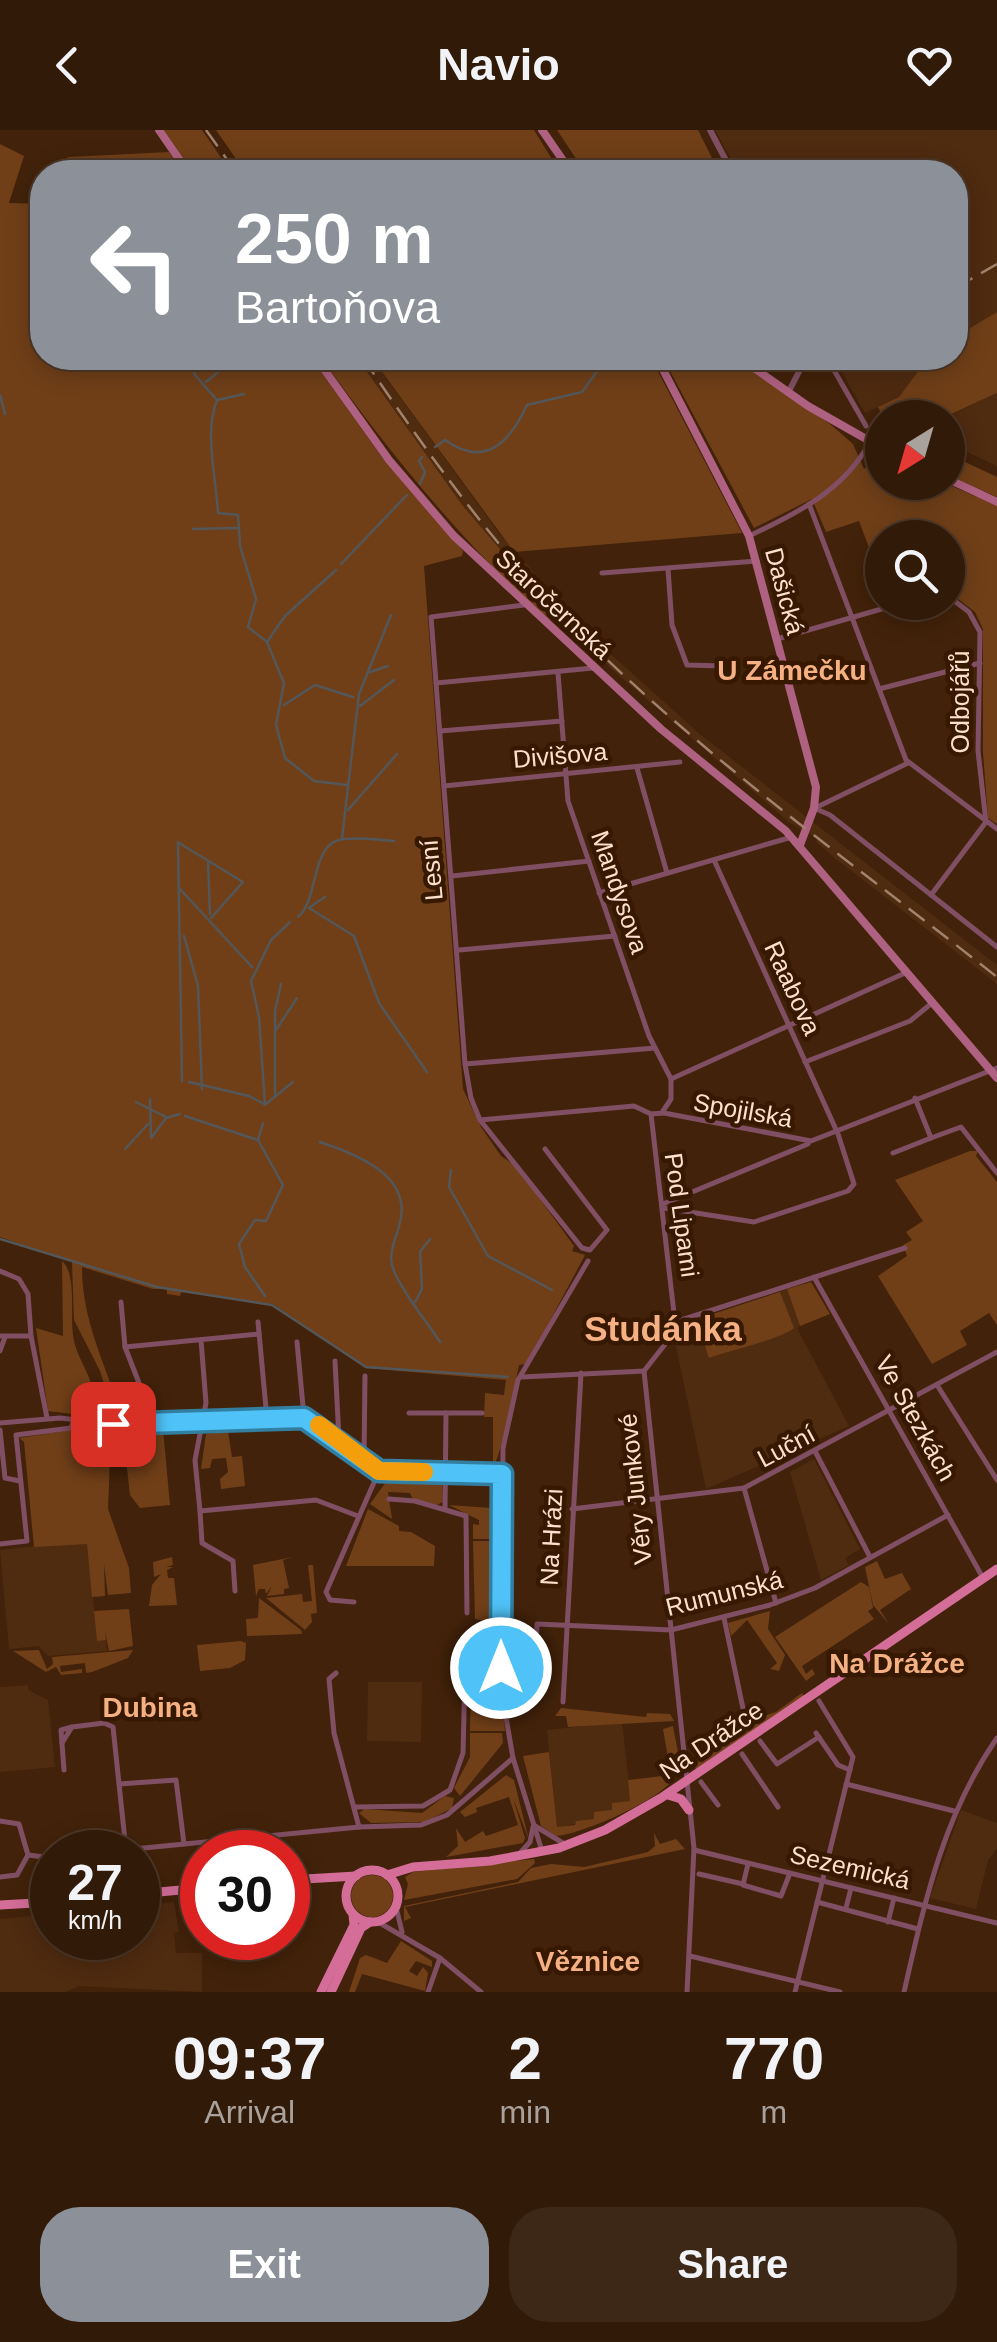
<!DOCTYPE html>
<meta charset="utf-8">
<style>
:root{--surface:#321a08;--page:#3d2716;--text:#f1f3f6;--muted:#a8a19c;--line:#4d3829;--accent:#8c9099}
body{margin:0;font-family:Arial,sans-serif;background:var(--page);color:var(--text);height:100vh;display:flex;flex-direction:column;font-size:38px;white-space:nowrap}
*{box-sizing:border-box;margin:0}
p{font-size:32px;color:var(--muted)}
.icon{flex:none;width:55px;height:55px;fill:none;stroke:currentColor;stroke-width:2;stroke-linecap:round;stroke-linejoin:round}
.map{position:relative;height:1862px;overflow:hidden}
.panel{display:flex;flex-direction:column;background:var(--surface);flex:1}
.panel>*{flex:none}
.guide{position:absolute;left:30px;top:30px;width:938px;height:210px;border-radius:40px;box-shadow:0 5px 25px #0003,0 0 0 2px var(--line);background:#8c9099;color:#fff;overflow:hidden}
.needle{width:65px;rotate:217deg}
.controls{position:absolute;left:865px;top:270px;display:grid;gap:20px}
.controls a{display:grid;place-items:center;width:100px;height:100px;border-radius:50%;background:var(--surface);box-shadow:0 5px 25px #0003,0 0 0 2px var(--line);font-size:50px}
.speed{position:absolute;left:30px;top:1700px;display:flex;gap:20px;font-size:50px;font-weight:700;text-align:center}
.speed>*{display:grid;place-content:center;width:130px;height:130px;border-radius:50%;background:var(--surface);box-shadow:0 5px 25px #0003,0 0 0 2px var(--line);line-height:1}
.speed small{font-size:25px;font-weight:400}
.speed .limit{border:15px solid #d22;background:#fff;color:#111}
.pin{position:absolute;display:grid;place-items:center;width:85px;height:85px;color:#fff;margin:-42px;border-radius:20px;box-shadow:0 5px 15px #0006}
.me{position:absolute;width:110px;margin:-55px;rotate:0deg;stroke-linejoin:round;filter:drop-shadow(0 0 8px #0008)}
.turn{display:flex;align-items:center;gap:35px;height:210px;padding:0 40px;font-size:45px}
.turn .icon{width:130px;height:130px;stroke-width:2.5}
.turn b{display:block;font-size:70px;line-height:85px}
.eta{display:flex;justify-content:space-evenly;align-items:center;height:170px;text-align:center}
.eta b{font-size:60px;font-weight:700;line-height:70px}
.cta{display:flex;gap:20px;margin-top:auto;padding:20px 40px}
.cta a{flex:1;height:115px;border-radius:40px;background:var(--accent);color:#fff;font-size:40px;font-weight:700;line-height:115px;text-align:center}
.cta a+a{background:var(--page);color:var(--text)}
header{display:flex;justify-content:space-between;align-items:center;height:130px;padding:0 40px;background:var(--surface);font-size:45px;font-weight:700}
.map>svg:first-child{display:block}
</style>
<header><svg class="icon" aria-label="back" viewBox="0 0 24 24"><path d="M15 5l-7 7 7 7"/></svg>Navio<svg class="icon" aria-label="heart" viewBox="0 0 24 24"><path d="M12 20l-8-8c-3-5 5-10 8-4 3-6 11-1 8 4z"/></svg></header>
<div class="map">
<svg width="997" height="1862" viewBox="0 0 997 1862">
<rect width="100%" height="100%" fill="#42220a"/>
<!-- built -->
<g fill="#4f2b10">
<path d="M715,0h282v182l-42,25v-165h-217z"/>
<path d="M357,228h15l129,178 94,104 106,95 296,230v19l-161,-125 -20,-17 2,-3 -28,-16 -206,-178 -121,-139z"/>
<path d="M834,228h94l-29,39 -34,16z"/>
<path d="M997,263v73l-49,-23 -3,-25z"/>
<path d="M787,1159l13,37 -3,2 52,98 -143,63 -31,-147 11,-7 -1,-8 16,-9z"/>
<path d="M814,1329l46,90 -15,9 4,7 -28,15 -31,-108z"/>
<path d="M82,1411l6,3 9,96h9l1,11 -59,5 -9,-10 -30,3 -9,-99z"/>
<path d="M368,1552h54l-1,60 -54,-1z"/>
<path d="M28,1555v5l20,10 7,67 -55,5v-85z"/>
<path d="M622,1592l9,79 -36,18 -38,9 -10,-98z"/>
<path d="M961,1680l36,13v25l-9,12 -12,49 -46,-11z"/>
<path d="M174,1772l5,30 -5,1 2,20h26v39l-123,-6 -14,6h-65v-73l52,-5v24h86v-32z"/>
</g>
<!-- green -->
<g fill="#703f18">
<path d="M164,0h38l29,42h-38z"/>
<path d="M216,0h318l26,42h-315z"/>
<path d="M557,0h141l21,42h-134z"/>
<path d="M0,14l24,12 -15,47 33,1v154h269l70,98 82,95 -1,5 -38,10 39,523 18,38 20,29 15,10 58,80 -2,5 13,4 -58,109 -8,1c-4,20 -18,92 -26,102v-50h-9l1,-24 19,2 2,-15 -141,-12 -92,-64 -92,-12 -1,4 -13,-2v-5h-14l-71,-22c0,55 24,98 40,150l18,-1 -25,3 -15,-48 -26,-51 -2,-58 -72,-25z"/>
<path d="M169,22l14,20h-126l4,-11 8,-4z"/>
<path d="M997,182v81l-52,24h-62l-5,-10 21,-10 29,-39h27v-21z"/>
<path d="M321,228h36l106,148 96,112 -12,2c-87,-80 -157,-167 -226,-262z"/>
<path d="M372,228h279l91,175 -228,19z"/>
<path d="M663,228h71l96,66 23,20 11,25 18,-15v28l63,1 52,23v318l-9,-6 -5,-66v-123l-8,-17 -27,-21v-53h-66v44l-23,-61 -33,11 -14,-33 -58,29z"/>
<path d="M948,324l49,23v20l-49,-22z"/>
<path d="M970,1021h8l-2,5 21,26v143l-8,-12 -29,18 7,14 -35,19 -54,-88 29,-20 -4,-11 9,-5 -6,-8 17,-11 -28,-41z"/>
<path d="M62,1131c15,13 8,55 11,74 3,25 20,38 22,68l17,16 -64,-8 -12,-83 27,8z"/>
<path d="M811,1152l19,32 -30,12 -13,-37z"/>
<path d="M780,1162l14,36c-13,11 -66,23 -85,30l-11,-34 3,-6z"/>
<path d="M76,1294l35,6 -3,79 21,59 2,25 -23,2 -4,-31 1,32 -13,1 -5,-53 -53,3 -10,-105 -5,-4 52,-8z"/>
<path d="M163,1299l7,76 -30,3 -10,-13 -7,-62z"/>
<path d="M228,1301l4,26 10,-1 3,30 -24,3 -1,-10 8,-7 -2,-14 -14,1 -2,9 -9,1 5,-35z"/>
<path d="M388,1349h54l1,23 -6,3 -25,-7 -2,-5 -22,-1 4,27 -22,-15z"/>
<path d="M497,1349l2,60h-26v-15l6,1v-5l-30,-15 43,3 1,-26z"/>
<path d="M368,1379l31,17v5l12,1 24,14 -1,20h-88z"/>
<path d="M473,1411h26l-6,54 3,27 -3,-5 -2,5 -16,-3z"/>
<path d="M172,1427l1,8 -7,2h7l-6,3 1,8h6l3,27 -28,1 3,-21 9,-11 -7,3 -1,-15z"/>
<path d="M293,1427l-10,3 6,28 -5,1v5l-17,2 5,-10 -6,8 -1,-5h-6l-3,7 -3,-31z"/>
<path d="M877,1431l8,18 17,-6 9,16 -31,21 9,14 -16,-19 -8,-38z"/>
<path d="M308,1435h5l4,48 -6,1 1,8 -7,8 -39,-32 36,-4 1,8 9,-1z"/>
<path d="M861,1452l8,5 4,21 -5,3 6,8 -72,47 4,8 6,-5 3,5 -9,7 -31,-44z"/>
<path d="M259,1468l42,32 1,4 -55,2 -1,-17 12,-1z"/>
<path d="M129,1479l4,37 -24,5 -4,-20 1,9 -9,1 -3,-30z"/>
<path d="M770,1481l-2,18 17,26 -6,16 -9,-2 7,-6 -30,-43 -16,16 -3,-13z"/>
<path d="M241,1511l5,2 -1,17 -15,8 -30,3 -3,-26z"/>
<path d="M39,1520l8,19 6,-5 -1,-7 81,-7 -5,8 -36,14 -6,1 -1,-10 -25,3 1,6 21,-3v4l-21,2 -5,-8 -10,5 -33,-21z"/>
<path d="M471,1540h27l7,61h-35z"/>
<path d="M802,1563l2,3 -108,73 -4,-7 24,-15 -4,-15 64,-20z"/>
<path d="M561,1578l85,9 1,-4 23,1 4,7 -106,6 -2,-11h-11z"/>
<path d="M673,1596c2,13 8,33 5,46 -8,25 -98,63 -122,64l-15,-10 -18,-70 26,-4 8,75 18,-2 1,-4 18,-2v-7l18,-2v-7l18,-2 -2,-21 43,-5 -8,-46z"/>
<path d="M470,1603h32l1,10 -43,53 -6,-8 16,-31z"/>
<path d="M506,1645l8,5 15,60 -16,-42 12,40 -2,5 -77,14 12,-11 -2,-18 9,14 18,-11 3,5 32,-11 -9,-28 -33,11 1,4 -12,5 -5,-5z"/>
<path d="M445,1666l9,2 -2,10 -27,14 -54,1 -12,-10 6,-4 57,4z"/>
<path d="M654,1703l6,11 16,-5 9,10 -280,58 6,11 -7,3v-15l114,-24 13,-14 20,-4 33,3 64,-15 7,-6z"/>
<path d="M534,1729l1,4 -18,16 -113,21 4,-16 -3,-7 8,-5z"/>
<circle cx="372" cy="1766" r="21"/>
<path d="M401,1811l31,20v6l-16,-6 -7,10 8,5 6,-9 5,6 -3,18 -63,-17 -7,18h-6l11,-34 6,-3 21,8z"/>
</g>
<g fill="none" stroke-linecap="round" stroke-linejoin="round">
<!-- stream -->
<g stroke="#535759" stroke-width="2.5">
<path d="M188,228l7,17 22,25c-13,32 -1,77 1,113l20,2 2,31 16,53 -8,28 19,15"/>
<path d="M206,252l23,-19 33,-5"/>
<path d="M0,265l5,19"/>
<path d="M217,270l27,-6"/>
<path d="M435,317l10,-7c39,28 64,4 82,-35l55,-13 25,-34"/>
<path d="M420,354l5,-12 -6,-11 3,-4"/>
<path d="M193,399l44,-1"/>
<path d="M341,434l66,-69"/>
<path d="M336,440l-51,46 -18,26 17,41 -8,42 9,33 29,23 33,4"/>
<path d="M370,542l18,-6"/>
<path d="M284,575l31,-20 38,12"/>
<path d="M360,576l34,-26"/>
<path d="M348,680l49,-56"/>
<path d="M342,708l17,-144 32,-79"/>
<path d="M178,712l4,239"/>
<path d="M179,713l64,39 -32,36"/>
<path d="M208,732l2,52"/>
<path d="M180,759l72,78"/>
<path d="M310,777l15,-10"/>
<path d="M309,778l45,28 25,67 48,69"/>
<path d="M298,787c22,-18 11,-76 47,-78 16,-2 33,1 49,2"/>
<path d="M184,806l14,50 4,103"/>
<path d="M276,900l21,-32"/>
<path d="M189,952l60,14 15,8"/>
<path d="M275,966v-85l6,-27"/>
<path d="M150,969l1,38"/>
<path d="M136,972l30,15"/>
<path d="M266,974l27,-22"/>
<path d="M265,975l-6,-88 -8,-36 20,-41 19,-18"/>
<path d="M185,986l73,24"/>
<path d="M263,993l-5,17 25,45 -17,36 -11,-1 -16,24 6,23 20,29"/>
<path d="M151,1008l15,-20 14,-4"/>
<path d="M320,1012c36,12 95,34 79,84 -4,15 -12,30 -5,45 10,24 32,49 46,71"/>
<path d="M125,1019l23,-25"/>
<path d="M451,1040l-2,17 39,69 64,34"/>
<path d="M0,1109l157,48 115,18 94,62 142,10"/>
<path d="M415,1172l7,-13 -2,-37 10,-13"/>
</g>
<!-- minor -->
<g stroke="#804f63" stroke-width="5">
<path d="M827,228l39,68"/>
<path d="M809,374l97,256 91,69"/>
<path d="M749,406c49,-23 95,-46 121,-94"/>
<path d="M668,439l4,56 15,40 36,1"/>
<path d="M602,443l155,-12"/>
<path d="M524,475l-93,12 34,447 6,34 9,22 102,128 8,2 17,-20 -62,-81"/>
<path d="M777,509l129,-37"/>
<path d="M558,543l10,128 81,235 22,43v20l-8,12"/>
<path d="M436,553l157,-15"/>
<path d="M879,559l101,-26"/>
<path d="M440,601l122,-10"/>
<path d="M637,638l30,105"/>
<path d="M444,656l236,-24"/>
<path d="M817,677l91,-44"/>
<path d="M814,678l16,7 167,132"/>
<path d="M452,746l137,-15"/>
<path d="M599,763l193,-56"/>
<path d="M931,765l55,-73 -8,-71 2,-119 -11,-20 -21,-16"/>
<path d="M459,820l156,-14"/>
<path d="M805,932l105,-41 22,-18"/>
<path d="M465,934l190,-16"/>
<path d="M671,949l234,-106"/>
<path d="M915,968l16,40 30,-11 36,46"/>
<path d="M480,990l154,-14 17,8 13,-1 147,28 186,-73"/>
<path d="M893,1023l38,-15"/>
<path d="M663,1074l145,-60"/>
<path d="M664,1078l90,14 94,-31 6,-7 -16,-50 -124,-274"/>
<path d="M0,1141l19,8 9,15 3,42 16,82"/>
<path d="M814,1147l169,301"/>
<path d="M121,1172l4,45 134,-13"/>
<path d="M258,1192l9,97"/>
<path d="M675,1192l230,-74"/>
<path d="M0,1206h31"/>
<path d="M201,1210l5,63 -11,57 5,51 116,-11 42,16"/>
<path d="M297,1212l7,75"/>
<path d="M125,1217l14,36 5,38"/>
<path d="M0,1221l5,-14"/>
<path d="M335,1231l4,79"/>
<path d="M644,1241l50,477 -7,144"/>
<path d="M644,1241l26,-33 5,-16 -24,-208"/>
<path d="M522,1247l122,-6"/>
<path d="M937,1255l60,95"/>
<path d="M409,1283h73"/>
<path d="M0,1293l60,-5 53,6 73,-5 25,5 93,-7 75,54 123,3"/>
<path d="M0,1300l5,48 15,3"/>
<path d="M816,1323l54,104"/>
<path d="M364,1330l1,-84"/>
<path d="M744,1358l32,115"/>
<path d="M389,1369l26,2 51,15 1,97"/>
<path d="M445,1379l1,-96"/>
<path d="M572,1379l172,-21 253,-136"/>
<path d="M200,1381l2,32 31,18 2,30"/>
<path d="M0,1414l27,-3 -11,-106 55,-7 3,-9"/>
<path d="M354,1472l-24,-2 -4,-8 53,-121"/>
<path d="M724,1488l21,100"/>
<path d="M535,1540l2,-46 134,6 99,-25 45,-17 133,-73"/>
<path d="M336,1543l-7,6 5,54 25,94"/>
<path d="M563,1572l18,-329"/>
<path d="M816,1603l22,32 12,5"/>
<path d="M760,1611l17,23 42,-27"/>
<path d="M62,1613l10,-16 32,-4 9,4 13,123"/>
<path d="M742,1624l36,53"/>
<path d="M64,1640l-3,-40 11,-3"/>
<path d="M701,1652l17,23"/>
<path d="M119,1654l57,-4 8,64"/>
<path d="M846,1654l108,27"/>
<path d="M355,1677l68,-1 27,-16 13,-37 2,-80"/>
<path d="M0,1691l19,3 9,31 -11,20 -17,2"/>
<path d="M535,1696l28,17"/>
<path d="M694,1720l303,73"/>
<path d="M542,1721l-29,-93 -12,-70 2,-240 15,-68 70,-119"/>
<path d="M103,1722l256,-25 62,-2 26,-10 66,-57"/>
<path d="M521,1722l9,-10 3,-15"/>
<path d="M28,1725l24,3"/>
<path d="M748,1734l-5,21 38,11 9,-23"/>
<path d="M699,1744l44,10"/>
<path d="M817,1772l101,27"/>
<path d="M396,1777l6,25"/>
<path d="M846,1778l5,-20"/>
<path d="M378,1792l62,36 41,34"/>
<path d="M888,1792l6,-24"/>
<path d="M690,1826l150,36"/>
<path d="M428,1862l12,-34"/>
<path d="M795,1862l58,-235 -34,-56"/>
<path d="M904,1862c21,-91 39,-176 93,-254"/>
</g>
<!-- tertiary -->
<g stroke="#804f63" stroke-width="6">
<path d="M710,0l22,42"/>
<path d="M788,263l18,-35"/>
</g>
<!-- secondary -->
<g stroke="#af6181" stroke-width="8">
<path d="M159,0l29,42"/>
<path d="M542,0l29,42"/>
<path d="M316,228l73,102 65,76 207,193 125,102 211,247"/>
<path d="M657,228l92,178 67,251 -2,21 -14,37"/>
<path d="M740,228l68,48 74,42"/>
<path d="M948,349l49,23"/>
</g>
<!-- primary -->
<g stroke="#d46e99" stroke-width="9">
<path d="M668,1665l13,4 8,11"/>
<circle cx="372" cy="1766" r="26"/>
<path d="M387,1745l26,-8 77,-6 69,-13 46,-18 56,-32 336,-229"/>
<path d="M288,1750l68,-4"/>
<path d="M138,1764l64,-6"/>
<path d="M0,1775l52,-3"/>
<path d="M321,1862l33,-67 -1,-11"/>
<path d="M331,1862l30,-64 9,-6"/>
</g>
<!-- rail -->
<g stroke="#a1826d" stroke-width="2.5" stroke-dasharray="20 10" stroke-linecap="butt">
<path d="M206,0l30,42"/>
<path d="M955,158l42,-24"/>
<path d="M363,228c61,90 124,179 200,258 131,135 287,245 434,361"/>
</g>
</g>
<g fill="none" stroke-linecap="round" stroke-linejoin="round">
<defs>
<path id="route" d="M113,1294l191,-6 75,53 123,3 -1,194"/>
</defs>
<!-- route casing -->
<use href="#route" stroke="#337fa1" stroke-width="25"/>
<!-- route -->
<use href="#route" stroke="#4fc3f7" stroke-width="18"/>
<!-- slow -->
<path stroke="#f59e0b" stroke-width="18" d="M319,1295l60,46 45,1"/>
</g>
<g text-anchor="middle" stroke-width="9" stroke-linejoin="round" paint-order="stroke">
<!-- street labels -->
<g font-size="25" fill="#fcdfcd" stroke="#371801">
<text transform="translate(785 461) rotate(75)" y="9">Dašická</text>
<text transform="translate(554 474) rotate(43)" y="9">Staročernská</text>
<text transform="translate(960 572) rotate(-90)" y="9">Odbojářů</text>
<text transform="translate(560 625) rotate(-5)" y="9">Divišova</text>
<text transform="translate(431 740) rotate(-95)" y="9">Lesní</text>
<text transform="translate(620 762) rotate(71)" y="9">Mandysova</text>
<text transform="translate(793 858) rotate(65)" y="9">Raabova</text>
<text transform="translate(743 980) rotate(10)" y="9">Spojilská</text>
<text transform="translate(682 1085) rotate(82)" y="9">Pod Lipami</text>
<text transform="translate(916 1288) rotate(61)" y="9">Ve Stezkách</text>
<text transform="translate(786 1316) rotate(-28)" y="9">Luční</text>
<text transform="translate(635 1359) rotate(-96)" y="9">Věry Junkové</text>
<text transform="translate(551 1407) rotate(-87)" y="9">Na Hrázi</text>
<text transform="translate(724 1463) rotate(-14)" y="9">Rumunská</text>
<text transform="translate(711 1610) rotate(-34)" y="9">Na Drážce</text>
<text transform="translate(850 1737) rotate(13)" y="9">Sezemická</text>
</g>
<!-- neighbourhood labels -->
<g font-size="28" font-weight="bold" fill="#f5b183" stroke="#371801">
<text x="792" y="550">U Zámečku</text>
<text x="897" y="1543">Na Drážce</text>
<text x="150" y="1587">Dubina</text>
<text x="588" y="1841">Věznice</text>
</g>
<!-- district labels -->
<g font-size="35" font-weight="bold" fill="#f5b183" stroke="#371801">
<text x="663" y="1211">Studánka</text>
</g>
</g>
</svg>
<div class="controls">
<a><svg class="needle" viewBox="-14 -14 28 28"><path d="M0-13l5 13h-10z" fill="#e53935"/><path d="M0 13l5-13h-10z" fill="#a8a19c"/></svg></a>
<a><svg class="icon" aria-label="search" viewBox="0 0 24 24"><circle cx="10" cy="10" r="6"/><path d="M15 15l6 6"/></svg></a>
</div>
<div class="speed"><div>27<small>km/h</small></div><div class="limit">30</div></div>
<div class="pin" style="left:113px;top:1294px;background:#d93025"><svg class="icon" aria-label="arrive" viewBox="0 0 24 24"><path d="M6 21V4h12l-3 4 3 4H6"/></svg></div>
<svg class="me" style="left:501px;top:1538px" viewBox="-20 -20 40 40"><circle r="17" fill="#4fc3f7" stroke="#fff" stroke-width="3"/><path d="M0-11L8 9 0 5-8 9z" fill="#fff"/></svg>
<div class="guide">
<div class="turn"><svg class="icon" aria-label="left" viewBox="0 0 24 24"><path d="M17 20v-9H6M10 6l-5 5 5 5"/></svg><div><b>250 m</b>Bartoňova</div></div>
</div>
</div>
<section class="panel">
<div class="eta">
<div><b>09:37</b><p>Arrival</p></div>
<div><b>2</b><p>min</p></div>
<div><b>770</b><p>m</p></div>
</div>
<div class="cta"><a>Exit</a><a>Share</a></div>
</section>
